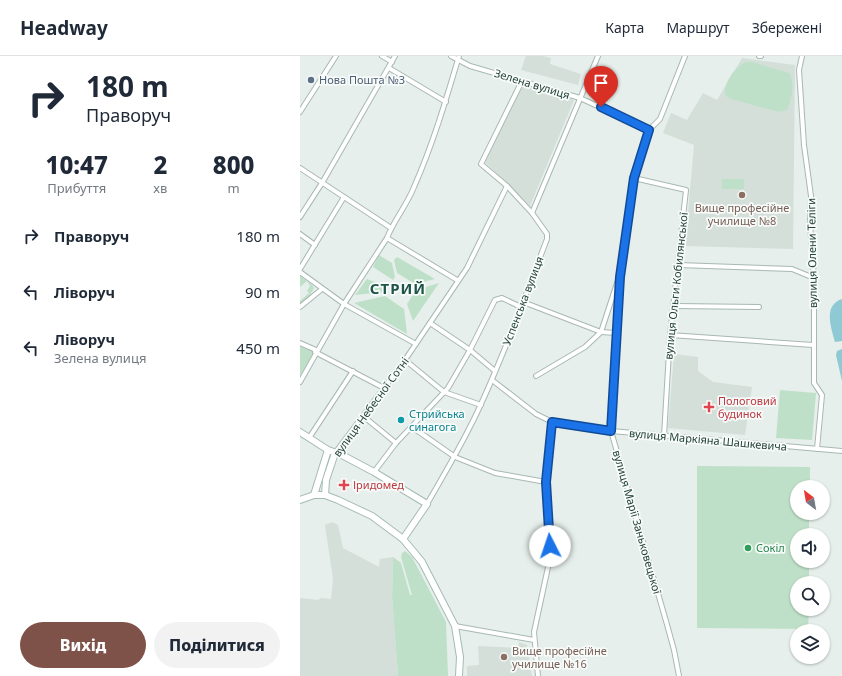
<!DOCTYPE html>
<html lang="uk">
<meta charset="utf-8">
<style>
:root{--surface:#fff;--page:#f2f2f3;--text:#1f2937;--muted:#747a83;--line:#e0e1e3;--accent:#7f5249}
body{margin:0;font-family:"Noto Sans",sans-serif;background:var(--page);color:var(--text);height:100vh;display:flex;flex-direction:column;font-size:15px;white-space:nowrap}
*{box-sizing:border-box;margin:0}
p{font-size:13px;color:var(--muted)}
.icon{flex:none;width:22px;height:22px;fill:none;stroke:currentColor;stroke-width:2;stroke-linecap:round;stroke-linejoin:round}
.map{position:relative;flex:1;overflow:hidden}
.details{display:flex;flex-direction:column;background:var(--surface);width:300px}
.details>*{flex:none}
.hud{background:#fff;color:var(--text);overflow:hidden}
.needle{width:26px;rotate:329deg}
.tools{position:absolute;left:490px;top:424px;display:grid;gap:8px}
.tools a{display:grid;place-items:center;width:40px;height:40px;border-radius:50%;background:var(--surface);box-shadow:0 1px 3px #0004;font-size:20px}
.pin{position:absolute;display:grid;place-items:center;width:34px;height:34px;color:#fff;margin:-41px -17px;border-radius:50% 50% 50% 0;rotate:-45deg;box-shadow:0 0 4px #0007}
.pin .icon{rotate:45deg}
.me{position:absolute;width:44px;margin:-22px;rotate:356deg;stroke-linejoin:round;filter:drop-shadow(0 0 3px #0008)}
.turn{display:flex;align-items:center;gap:14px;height:84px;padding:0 20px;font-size:18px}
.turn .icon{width:52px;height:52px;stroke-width:2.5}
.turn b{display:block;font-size:28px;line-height:34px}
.eta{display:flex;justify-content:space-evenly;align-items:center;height:68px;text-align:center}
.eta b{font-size:24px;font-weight:800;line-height:28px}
.button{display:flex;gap:8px;margin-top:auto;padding:8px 20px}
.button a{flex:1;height:46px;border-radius:24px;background:var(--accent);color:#fff;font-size:16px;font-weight:800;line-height:46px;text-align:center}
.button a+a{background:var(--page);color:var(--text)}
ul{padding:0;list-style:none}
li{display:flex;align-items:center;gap:12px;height:56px;padding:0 20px}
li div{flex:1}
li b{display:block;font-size:15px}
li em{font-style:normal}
header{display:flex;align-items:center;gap:24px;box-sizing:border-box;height:56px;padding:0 20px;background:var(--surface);border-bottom:1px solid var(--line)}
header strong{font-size:19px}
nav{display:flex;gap:22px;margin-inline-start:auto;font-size:14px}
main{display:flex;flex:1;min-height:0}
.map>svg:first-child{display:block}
</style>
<header>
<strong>Headway</strong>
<nav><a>Карта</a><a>Маршрут</a><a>Збережені</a></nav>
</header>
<main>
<section class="details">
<div class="hud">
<div class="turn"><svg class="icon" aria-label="right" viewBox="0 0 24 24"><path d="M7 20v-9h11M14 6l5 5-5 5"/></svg><div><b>180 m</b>Праворуч</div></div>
</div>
<div class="eta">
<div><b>10:47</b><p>Прибуття</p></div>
<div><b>2</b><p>хв</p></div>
<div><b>800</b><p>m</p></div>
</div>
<ul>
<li><svg class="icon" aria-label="right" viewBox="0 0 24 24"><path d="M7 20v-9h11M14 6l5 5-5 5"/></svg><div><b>Праворуч</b></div><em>180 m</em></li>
<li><svg class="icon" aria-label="left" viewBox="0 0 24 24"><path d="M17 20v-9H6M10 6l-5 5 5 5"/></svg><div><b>Ліворуч</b></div><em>90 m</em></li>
<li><svg class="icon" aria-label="left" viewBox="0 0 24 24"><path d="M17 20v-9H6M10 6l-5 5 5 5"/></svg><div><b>Ліворуч</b><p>Зелена вулиця</p></div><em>450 m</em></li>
</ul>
<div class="button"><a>Вихід</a><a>Поділитися</a></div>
</section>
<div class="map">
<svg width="542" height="620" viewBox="0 0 542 620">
<rect width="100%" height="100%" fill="#e6efeb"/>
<!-- built -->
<g fill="#d4dfda">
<path d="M226,0h17l8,2 -1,6 31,10 -3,11 -57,-15z"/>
<path d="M442,2l53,7 -2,184 -108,-3 9,-101 -31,-12 8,-20 16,7 16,-27 14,7z"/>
<path d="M223,28l51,16 -44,106 -45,-44z"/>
<path d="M374,298l24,3v14l15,11 39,5 -7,48 -77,-7z"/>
<path d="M32,466l6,3 5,23 36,19 1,-8 13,-2 -1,40 6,79h-98v-78l19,2 1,-2 11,1 2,-20 -8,-54z"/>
<path d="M219,586l8,3 5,31h-65v-10l12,-1 -1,-19 40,2z"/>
</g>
<!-- green -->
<g fill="#bfe0c8">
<path d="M446,6h6l37,11c6,9 3,28 -2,37l-8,2 -48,-13 -5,-3c-5,-10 10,-31 20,-34z"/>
<rect x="422" y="123" width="22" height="10"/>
<path d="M79,199l13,8 3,14 -2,3 -20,-13z"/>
<path d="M97,201l38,22 -20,5 -18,-11 -3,-13z"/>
<path d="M0,220l12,9 2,3 -4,7 -10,9v-3l9,-8 -2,-2 3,-5 -3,-5 -7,6z"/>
<path d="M67,223l22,8 -4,5 -30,3z"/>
<path d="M139,227l-26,38 -6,-17 9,-14z"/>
<path d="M85,240l19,13 3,25 -53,-31z"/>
<path d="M0,289l14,7 -14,24z"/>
<path d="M480,334l36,3 -4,47 -36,-2z"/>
<path d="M397,410l113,1v20h-13v26h12v22h-12v26h12v22h-12v26h12l-1,20 -111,-1z"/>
<path d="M105,495l7,6 34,65 2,54h-50l-6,-79 1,-40 8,6 9,32h2l-11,-38 1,-4z"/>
</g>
<!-- water -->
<g fill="#8ec9d4">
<path d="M542,243v42l-7,1c-4,-15 -12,-37 7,-43z"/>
<path d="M542,293v32l-6,-26 1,-4z"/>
</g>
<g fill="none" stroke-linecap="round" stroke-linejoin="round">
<defs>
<g id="street">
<path d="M82,0l10,6"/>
<path d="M151,0l19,10 110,32 69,32"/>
<path d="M459,0h2"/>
<path d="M502,0l-3,14 5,75 7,51 -1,27 4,55v105l8,12 -5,54"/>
<path d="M89,12l57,34"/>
<path d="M222,25l-41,83 26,22 25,27"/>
<path d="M0,56l36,-56"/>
<path d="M349,74l-15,48 -14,99 -9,154 55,190 8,29 5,26"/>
<path d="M349,74l11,-11 25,-63"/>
<path d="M0,112l91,60"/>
<path d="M334,122l52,12 -16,145 -6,101"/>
<path d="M0,161l22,-34 73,-127"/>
<path d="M0,178l15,11"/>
<path d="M87,182l70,42"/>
<path d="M378,209l114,4 22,9"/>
<path d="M0,213l44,-72"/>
<path d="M0,216l44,32 72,40"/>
<path d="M223,246l78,30 15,1"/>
<path d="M375,250l84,1"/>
<path d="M0,251l22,-18"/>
<path d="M130,267l40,27 25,21"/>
<path d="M370,279l143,10"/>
<path d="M0,287l16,7"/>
<path d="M15,296l69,36"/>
<path d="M105,304l39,32 37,13"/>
<path d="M236,320l49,-29 16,-15 17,-52"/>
<path d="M192,324l44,34 16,8 59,9 231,20"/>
<path d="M0,326l44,-78 43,-66c7,-18 20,-33 27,-51 19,-43 32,-87 45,-131"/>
<path d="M63,360l33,27"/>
<path d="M112,371l43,30 40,16 51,9"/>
<path d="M9,382l44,-67"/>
<path d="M35,397l70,-93 62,-92 40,-82"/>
<path d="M74,416l22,-29 52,-55 22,-38 25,-50 7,-2 19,9"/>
<path d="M127,448c19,-33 39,-66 54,-100 25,-54 45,-110 66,-165v-5l-15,-21 66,-157"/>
<path d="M155,570l79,14"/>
<path d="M238,620l-4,-44 16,-74 -4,-76 6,-60"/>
</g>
<g id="secondary">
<path d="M0,376l28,18 12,4 34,18 53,32 -24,35"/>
<path d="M14,439l14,-45"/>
<path d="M25,439l1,-15 9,-27"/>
<path d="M0,444l14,-5h11l13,5 34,16 31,23 19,23 33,64 5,31 -1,19"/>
</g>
</defs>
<!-- street casing -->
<use href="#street" stroke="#a8b8b2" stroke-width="6"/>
<!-- secondary casing -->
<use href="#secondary" stroke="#a4bbb3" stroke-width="8"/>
<!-- street -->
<use href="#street" stroke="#fff" stroke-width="4"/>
<!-- secondary -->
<use href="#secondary" stroke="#fff" stroke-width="6"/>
</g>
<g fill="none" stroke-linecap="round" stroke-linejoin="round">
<defs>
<path id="route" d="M250,490l-4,-64 6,-60 59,9 9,-154 14,-99 15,-48 -48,-23"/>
</defs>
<!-- route casing -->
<use href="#route" stroke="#114b97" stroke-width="10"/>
<!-- route -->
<use href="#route" stroke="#1a73e8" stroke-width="7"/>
</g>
<!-- markers -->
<circle fill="#5c6f8a" stroke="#f7fbf9" stroke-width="1.5" cx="11" cy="24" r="4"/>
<g fill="#8d6e63" stroke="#f7fbf9" stroke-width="1.5">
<circle cx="442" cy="139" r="4"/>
<circle cx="204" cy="601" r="4"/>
</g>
<g fill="#e0444e" stroke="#f7fbf9" stroke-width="1.5">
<path d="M407 345h4v4h4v4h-4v4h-4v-4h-4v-4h4z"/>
<path d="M42 423h4v4h4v4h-4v4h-4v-4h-4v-4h4z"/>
</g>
<circle fill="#0f9aa8" stroke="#f7fbf9" stroke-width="1.5" cx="101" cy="364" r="4"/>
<circle fill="#2e9e5b" stroke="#f7fbf9" stroke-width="1.5" cx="448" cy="492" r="4"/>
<g text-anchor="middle" stroke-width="3.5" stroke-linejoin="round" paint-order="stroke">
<!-- service labels -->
<g font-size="11" fill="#4e5e75" stroke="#f7fbf9" text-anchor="start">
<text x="19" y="28">Нова Пошта №3</text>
</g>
<!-- street labels -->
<g font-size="11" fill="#24423a" stroke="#f7fbf9">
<text transform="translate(232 28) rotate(17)" y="4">Зелена вулиця</text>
<text transform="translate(512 197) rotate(-91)" y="4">вулиця Олени Теліги</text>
<text transform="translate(376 230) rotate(-84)" y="4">вулиця Ольги Кобилянської</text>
<text transform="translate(223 245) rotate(-69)" y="4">Успенська вулиця</text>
<text transform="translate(71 351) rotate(-54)" y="4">вулиця Небесної Сотні</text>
<text transform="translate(408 384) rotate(5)" y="4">вулиця Маркіяна Шашкевича</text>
<text transform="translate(337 466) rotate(74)" y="4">вулиця Марії Заньковецької</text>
</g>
<!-- education labels -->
<g font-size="11" fill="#785e54" stroke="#f7fbf9">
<text x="442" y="156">Вище професійне<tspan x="442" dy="13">училище №8</tspan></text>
<text x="212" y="599" text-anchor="start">Вище професійне<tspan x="212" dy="13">училище №16</tspan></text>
</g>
<!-- health labels -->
<g font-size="11" fill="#be3a42" stroke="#f7fbf9" text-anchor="start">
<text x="418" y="349">Пологовий<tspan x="418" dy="13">будинок</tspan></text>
<text x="53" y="433">Іридомед</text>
</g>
<!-- culture labels -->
<g font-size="11" fill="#0d838f" stroke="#f7fbf9" text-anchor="start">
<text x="109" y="362">Стрийська<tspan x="109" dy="13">синагога</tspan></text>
</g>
<!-- leisure labels -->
<g font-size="11" fill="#27864d" stroke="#f7fbf9" text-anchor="start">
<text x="456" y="496">Сокіл</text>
</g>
<!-- district labels -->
<g font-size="15" font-weight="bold" letter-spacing="1" fill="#1f5548" stroke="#f7fbf9">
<text x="98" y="238">СТРИЙ</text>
</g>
</g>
</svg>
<div class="tools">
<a><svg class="needle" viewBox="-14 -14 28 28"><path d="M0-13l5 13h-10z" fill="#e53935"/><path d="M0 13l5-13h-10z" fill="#747a83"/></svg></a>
<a><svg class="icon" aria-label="sound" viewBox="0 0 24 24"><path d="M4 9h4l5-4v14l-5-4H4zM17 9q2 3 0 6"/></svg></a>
<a><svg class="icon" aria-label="search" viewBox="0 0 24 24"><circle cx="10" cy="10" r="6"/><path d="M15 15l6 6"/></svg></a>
<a><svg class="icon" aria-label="layers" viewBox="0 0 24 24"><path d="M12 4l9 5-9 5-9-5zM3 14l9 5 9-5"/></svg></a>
</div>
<div class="pin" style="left:301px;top:51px;background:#d93025"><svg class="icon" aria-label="arrive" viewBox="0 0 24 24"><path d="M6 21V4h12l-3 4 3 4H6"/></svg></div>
<svg class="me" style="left:250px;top:490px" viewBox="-20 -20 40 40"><circle r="19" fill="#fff"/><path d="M0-13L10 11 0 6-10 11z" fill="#1a73e8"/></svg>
</div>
</main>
